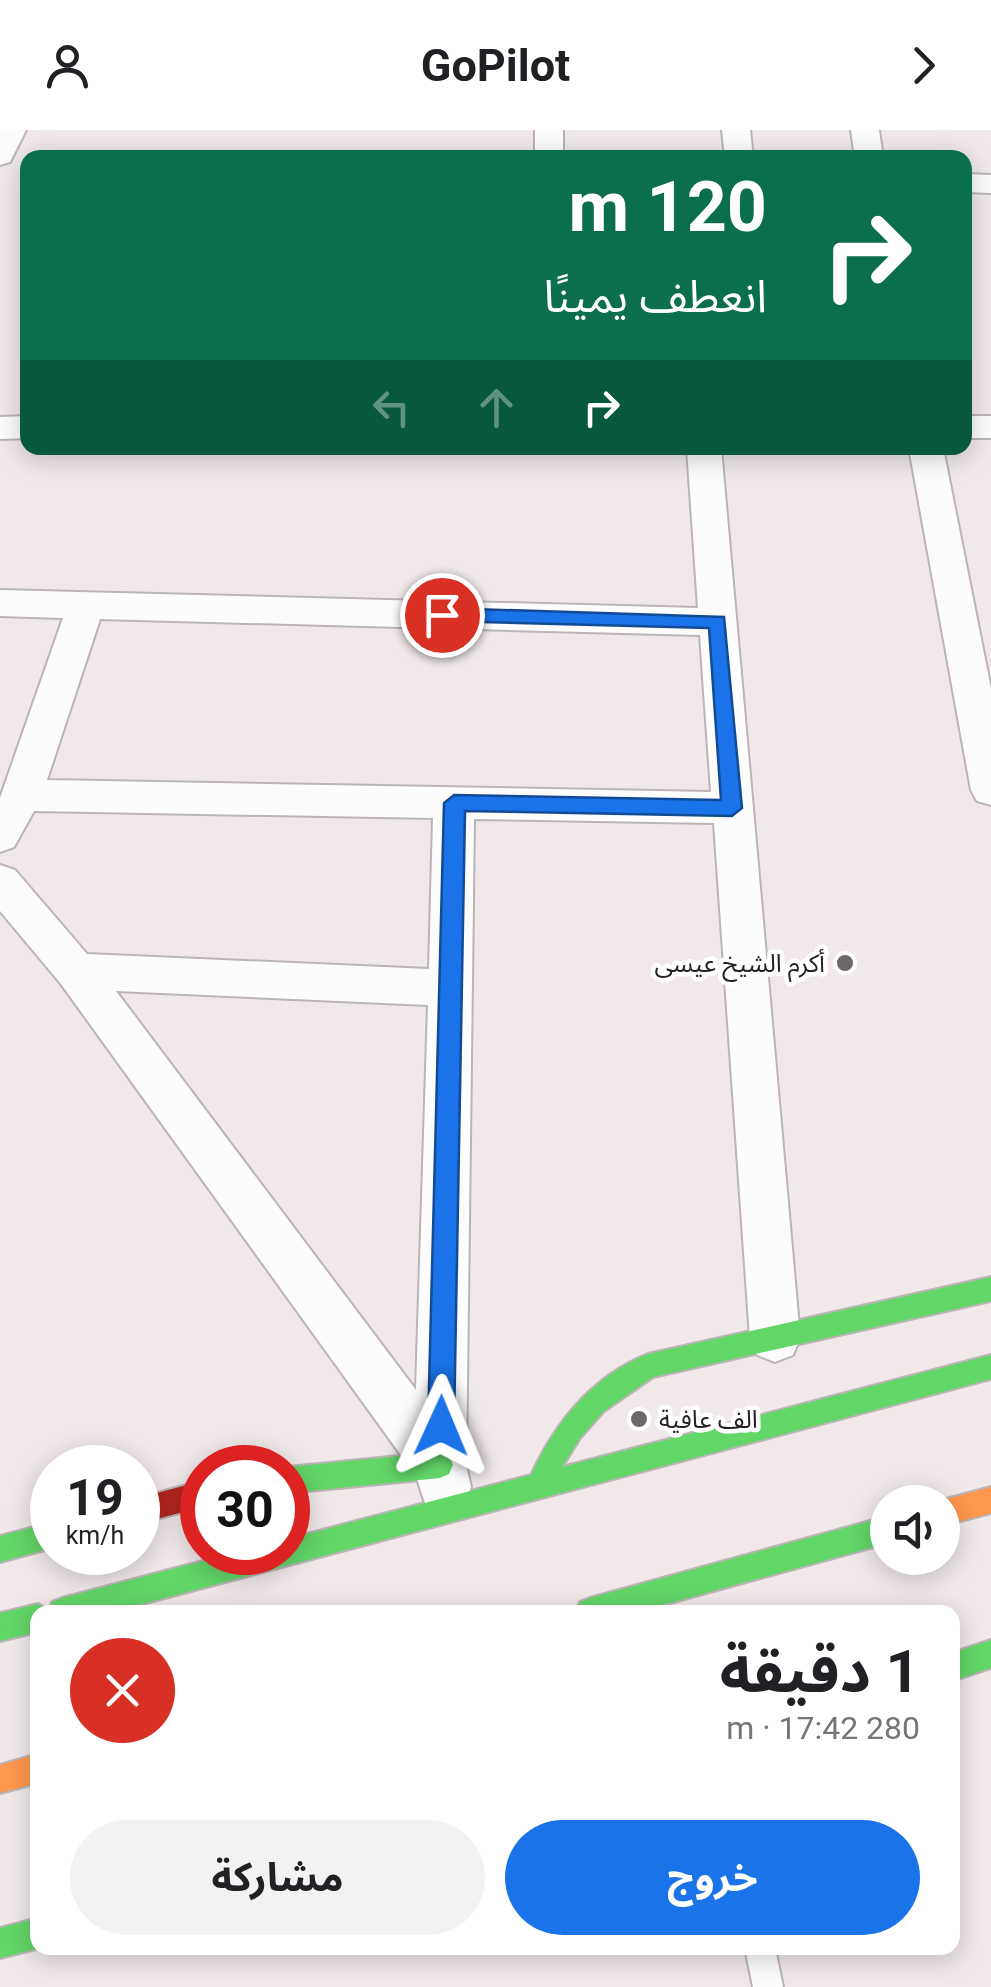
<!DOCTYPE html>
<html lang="ar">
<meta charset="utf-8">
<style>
:root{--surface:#fff;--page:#f2f2f2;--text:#202124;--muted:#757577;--accent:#1a73e8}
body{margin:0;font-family:Roboto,"Noto Sans Arabic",sans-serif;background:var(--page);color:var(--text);direction:rtl;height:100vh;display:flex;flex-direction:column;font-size:38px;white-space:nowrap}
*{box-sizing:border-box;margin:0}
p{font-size:32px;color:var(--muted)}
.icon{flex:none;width:55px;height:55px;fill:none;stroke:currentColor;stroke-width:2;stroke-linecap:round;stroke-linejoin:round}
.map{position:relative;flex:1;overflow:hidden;direction:ltr}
.details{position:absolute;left:30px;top:1475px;width:930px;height:350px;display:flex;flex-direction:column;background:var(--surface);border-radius:20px;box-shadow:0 5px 25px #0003;direction:rtl}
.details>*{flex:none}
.top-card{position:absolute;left:20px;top:20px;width:952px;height:305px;border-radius:20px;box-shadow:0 5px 25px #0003;direction:rtl;background:#0b6e4f;color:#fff;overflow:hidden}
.tools{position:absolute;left:870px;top:1355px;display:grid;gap:20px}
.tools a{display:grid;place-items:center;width:90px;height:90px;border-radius:50%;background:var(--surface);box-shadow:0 5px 25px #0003;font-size:50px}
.speed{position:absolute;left:30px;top:1315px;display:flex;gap:20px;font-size:50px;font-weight:700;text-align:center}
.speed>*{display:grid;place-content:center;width:130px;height:130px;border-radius:50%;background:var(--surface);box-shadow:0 5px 25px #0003;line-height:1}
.speed small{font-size:25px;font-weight:400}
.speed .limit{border:15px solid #d22;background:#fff;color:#111}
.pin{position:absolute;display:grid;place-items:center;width:85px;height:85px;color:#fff;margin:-42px;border:5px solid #fff;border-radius:50%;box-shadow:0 2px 10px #0007}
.me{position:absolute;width:110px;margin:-55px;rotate:1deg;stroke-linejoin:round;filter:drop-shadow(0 0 8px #0008)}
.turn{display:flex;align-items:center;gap:35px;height:210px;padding:0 40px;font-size:45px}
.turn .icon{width:130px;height:130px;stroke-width:2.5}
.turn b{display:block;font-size:70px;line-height:85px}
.lanes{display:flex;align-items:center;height:95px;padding:0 40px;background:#0003;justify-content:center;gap:50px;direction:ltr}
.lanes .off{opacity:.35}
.round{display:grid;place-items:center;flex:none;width:105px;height:105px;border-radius:52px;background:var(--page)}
.overview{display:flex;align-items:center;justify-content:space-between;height:170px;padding:0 40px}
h1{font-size:60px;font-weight:700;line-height:75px}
.primary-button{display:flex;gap:20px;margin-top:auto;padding:20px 40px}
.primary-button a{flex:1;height:115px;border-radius:60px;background:var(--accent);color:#fff;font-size:40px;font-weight:700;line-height:115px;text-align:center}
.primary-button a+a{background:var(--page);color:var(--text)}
header{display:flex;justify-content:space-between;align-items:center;height:130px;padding:0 40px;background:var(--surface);font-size:45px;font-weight:700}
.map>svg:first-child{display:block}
</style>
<header><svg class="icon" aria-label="forward" viewBox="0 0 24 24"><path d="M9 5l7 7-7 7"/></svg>GoPilot<svg class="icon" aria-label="person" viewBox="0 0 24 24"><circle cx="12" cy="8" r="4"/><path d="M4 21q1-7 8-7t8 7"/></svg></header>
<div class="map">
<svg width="991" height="1857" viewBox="0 0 991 1857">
<rect width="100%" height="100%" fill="#f0e8e9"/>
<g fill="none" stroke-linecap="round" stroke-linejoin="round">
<defs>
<path id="lane" d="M745,1818h30l8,39h-30z"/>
<g id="street">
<path d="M0,0h26l-16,32 -10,3z"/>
<rect x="535" y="0" width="28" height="28"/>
<path d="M722,0h28l3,28h-28z"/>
<path d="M851,0h28l4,28h-28z"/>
<path d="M965,44l26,1v18l-26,-1z"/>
<path d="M28,286v22l-28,1v-22z"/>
<rect x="965" y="286" width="26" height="22"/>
<path d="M687,318h34l79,890 -7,17 -18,7 -18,-7 -7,-17 -36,-515 -240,-4 -8,646 5,22 -7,19 -19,7 -19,-7 -10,-30 -355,-492 -61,-73v-46l15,5 72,84 342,15 4,-151 -399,-7 -20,36 -14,5v-54l63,-180 -63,-2v-26l698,18zM100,489l600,16 11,157 -664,-12zM116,861l312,14 -12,385z"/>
<path d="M909,318h34l48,241v116l-14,-4 -6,-11z"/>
</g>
<g id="fast">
<path d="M991,1147v24l-338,76 -49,34 -24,27 -18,29 429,-112v24l-879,233h-74v20l-38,9v-28l38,-9 11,7 3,-9 10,-4 175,-46h51v-13l243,-64c25,-53 60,-98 117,-121z"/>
<path d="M440,1322l9,4 4,9 -4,9 -9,4 -152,15v-26z"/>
<path d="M888,1386v27l-251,69h-61l4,-10 10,-4z"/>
<path d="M52,1392v26l-52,14v-26z"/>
<path d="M991,1510v28l-39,13v-28z"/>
<path d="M38,1788l2,30 -40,10v-30z"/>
</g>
<g id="slow">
<path d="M991,1357v26l-49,13v-24h-7z"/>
<path d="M38,1624v29l-38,10v-28z"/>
</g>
<path id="jam" d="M202,1351v26l-64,17v-26z"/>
</defs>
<!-- lane casing -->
<use href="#lane" stroke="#bbb5b6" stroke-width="4"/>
<!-- street casing -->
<use href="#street" stroke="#bbb5b6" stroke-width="4"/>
<!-- fast casing -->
<use href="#fast" stroke="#bbb5b6" stroke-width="4"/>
<!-- slow casing -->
<use href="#slow" stroke="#bbb5b6" stroke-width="4"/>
<!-- jam casing -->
<use href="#jam" stroke="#bbb5b6" stroke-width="4"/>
<!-- lane -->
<use href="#lane" fill="#fdfcfc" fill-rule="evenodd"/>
<!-- street -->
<use href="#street" fill="#fdfcfc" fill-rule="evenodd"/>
<!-- fast -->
<use href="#fast" fill="#63d668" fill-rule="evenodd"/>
<!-- slow -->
<use href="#slow" fill="#ff974d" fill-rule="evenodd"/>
<!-- jam -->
<use href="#jam" fill="#b3261e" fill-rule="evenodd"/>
</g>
<!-- route -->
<path fill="#1a73e8" stroke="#114b97" stroke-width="2.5" d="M442,478l282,9 18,191 -10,8 -267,-5 -11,615 -4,9 -9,4 -9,-4 -4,-9 16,-623 10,-8 267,5 -12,-172 -267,-7 -10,-6z"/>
<!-- markers -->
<g fill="#6d6768" stroke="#fff" stroke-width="4">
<circle cx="845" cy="833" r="10"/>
<circle cx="639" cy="1289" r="10"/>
</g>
<g text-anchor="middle" stroke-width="9" stroke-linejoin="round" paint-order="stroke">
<!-- poi labels -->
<g font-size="25" fill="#272123" stroke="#fff" text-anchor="end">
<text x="825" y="842">أكرم الشيخ عيسى</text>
<text x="659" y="1298" text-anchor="start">الف عافية</text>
</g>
</g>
</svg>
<div class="tools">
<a><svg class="icon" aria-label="sound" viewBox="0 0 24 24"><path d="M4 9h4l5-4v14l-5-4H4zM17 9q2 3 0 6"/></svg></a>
</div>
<div class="speed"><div>19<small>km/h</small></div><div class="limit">30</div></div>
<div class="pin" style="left:442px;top:485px;background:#d93025"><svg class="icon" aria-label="arrive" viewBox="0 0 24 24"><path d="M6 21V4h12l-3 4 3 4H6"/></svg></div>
<svg class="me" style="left:441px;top:1296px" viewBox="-20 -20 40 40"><path d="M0-17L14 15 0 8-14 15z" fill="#1a73e8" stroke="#fff" stroke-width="4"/></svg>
<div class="top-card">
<div class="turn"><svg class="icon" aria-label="right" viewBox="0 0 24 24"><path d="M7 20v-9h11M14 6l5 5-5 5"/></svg><div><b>120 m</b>انعطف يمينًا</div></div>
<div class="lanes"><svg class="icon off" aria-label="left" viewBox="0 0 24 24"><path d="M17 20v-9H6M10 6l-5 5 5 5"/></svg><svg class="icon off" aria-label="ahead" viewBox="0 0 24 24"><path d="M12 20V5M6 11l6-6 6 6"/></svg><svg class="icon" aria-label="right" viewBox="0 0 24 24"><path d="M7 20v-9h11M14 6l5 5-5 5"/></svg></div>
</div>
<section class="details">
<div class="overview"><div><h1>1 دقيقة</h1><p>280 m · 17:42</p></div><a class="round" style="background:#d93025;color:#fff"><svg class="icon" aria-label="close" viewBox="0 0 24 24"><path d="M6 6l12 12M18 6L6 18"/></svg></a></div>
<div class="primary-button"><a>خروج</a><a>مشاركة</a></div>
</section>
</div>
